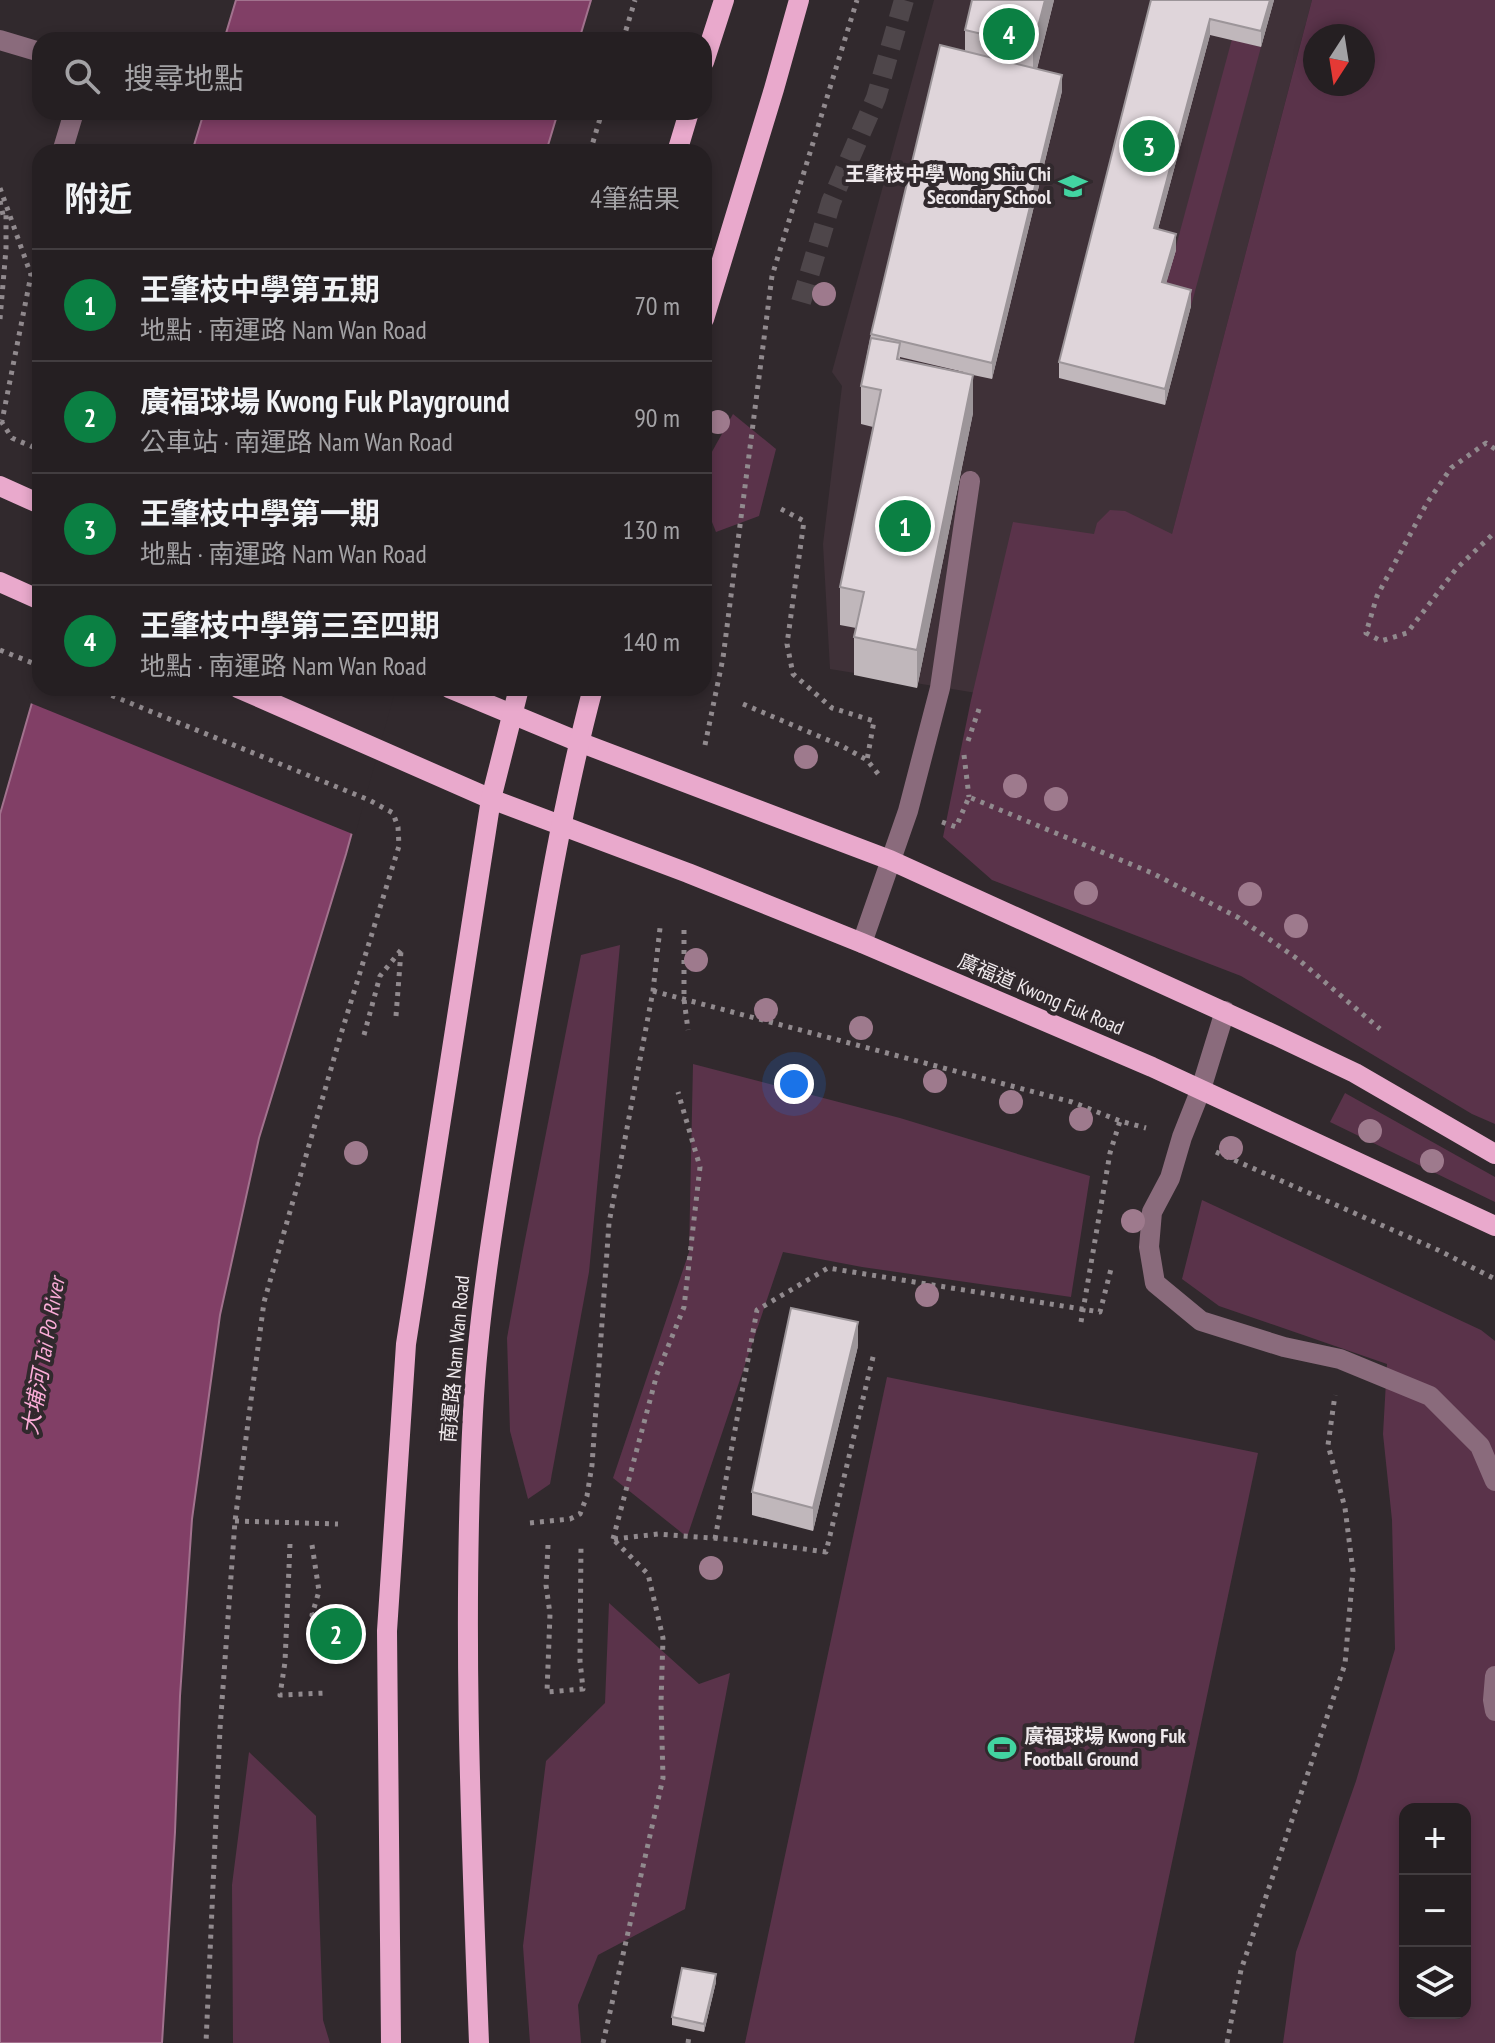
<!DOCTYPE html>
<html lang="zh-TW">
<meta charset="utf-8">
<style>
:root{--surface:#251f22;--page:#312c2f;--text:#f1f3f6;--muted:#a3a2a5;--line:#423d40;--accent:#0b8043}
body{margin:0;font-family:"PT Sans Narrow","Noto Sans TC",sans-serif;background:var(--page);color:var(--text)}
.controls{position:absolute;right:24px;bottom:24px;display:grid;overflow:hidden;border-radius:16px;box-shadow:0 4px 12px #0003}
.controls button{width:72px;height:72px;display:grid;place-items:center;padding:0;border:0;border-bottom:2px solid var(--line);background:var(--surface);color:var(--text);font:40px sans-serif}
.compass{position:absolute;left:1303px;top:24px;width:72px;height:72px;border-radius:50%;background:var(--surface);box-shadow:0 4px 12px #0003;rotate:192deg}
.you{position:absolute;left:794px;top:1084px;width:28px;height:28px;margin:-20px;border:6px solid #fff;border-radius:50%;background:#1a73e8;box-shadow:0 0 0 12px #1a73e833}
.badge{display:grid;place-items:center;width:52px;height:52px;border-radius:50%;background:var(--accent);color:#fff;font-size:26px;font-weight:700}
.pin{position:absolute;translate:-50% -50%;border:4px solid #fff;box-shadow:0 2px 8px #0006}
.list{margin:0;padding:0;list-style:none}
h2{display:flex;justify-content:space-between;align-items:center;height:104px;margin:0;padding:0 32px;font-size:34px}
h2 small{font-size:26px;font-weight:400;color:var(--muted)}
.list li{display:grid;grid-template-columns:52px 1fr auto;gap:24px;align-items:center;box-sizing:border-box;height:112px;padding:0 32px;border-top:2px solid var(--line)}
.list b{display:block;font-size:30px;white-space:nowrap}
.list p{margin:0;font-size:26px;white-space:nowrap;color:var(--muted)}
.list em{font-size:26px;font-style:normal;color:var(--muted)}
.icon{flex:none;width:44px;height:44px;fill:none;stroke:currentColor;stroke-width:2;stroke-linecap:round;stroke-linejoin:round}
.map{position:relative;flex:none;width:1495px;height:2043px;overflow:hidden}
.search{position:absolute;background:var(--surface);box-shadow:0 4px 12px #0003;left:32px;top:32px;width:680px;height:88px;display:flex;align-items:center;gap:20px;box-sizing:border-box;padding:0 28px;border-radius:24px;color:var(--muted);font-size:30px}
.panel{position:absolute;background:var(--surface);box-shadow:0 4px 12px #0003;left:32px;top:144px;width:680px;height:552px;border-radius:24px}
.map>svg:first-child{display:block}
.built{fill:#3f3138}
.green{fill:#5a334a;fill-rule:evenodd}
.water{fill:#813f66;stroke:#a2728e;stroke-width:2}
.pier{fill:#31292d}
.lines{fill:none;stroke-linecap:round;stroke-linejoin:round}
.minor-tunnel{stroke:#4e464a;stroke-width:20;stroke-dasharray:20 10;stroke-linecap:butt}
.path{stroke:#918a8e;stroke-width:5;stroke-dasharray:4 6;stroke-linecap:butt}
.minor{stroke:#8a6b7c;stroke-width:20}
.major{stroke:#e9a9cc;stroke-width:20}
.tree{fill:#9e7a8d}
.wall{fill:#c0b7bb;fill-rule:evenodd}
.shaded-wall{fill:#9c9599}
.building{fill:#dfd5da;stroke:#9c9599;stroke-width:2}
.labels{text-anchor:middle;stroke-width:8;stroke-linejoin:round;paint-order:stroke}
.poi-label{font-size:20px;font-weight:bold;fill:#efe9ec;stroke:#31292d;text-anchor:end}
.street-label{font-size:20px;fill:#efe9ec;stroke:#31292d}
.water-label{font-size:22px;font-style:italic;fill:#faacd7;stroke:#31292d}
</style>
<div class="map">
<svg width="1495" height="2043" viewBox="0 0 1495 2043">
<rect width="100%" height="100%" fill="#31292d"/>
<polygon class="built" points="934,0 1312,0 1169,546 1007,698 830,669 823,544 842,386 832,372"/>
<g class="green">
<path d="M1312 0H1495V1124L1472 1114 1241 976 992 880 943 837 971 700 1013 522 1094 534 1097 523 1110 510 1125 511 1172 534ZM1315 36H1363V84H1315Z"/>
<polygon points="1232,39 1261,47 1191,306 1162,298"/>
<polygon points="733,414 776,449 759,516 716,532 704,502 704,466"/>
<polygon points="620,945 589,1272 550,1484 528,1499 510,1431 507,1338 523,1250 581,955"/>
<polygon points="693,1064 900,1118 1090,1176 1071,1297 862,1267 783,1252 687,1537 613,1478 689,1252"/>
<polygon points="1345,1093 1495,1177 1495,1202 1330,1122"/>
<path d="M1202 1200 1481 1330 1495 1341V2043H1283L1296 1952 1356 1781 1395 1649 1392 1520 1383 1434 1387 1364 1219 1306 1182 1279ZM1405 1809H1465V2013H1405Z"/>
<polygon points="887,1377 1258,1453 1134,2043 745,2043"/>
<polygon points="609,1603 699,1684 730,1673 685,1909 598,1955 578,2005 581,2043 530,2043 523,1946 546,1761 605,1703"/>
<polygon points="249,1752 316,1816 323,2020 330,2043 233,2043 232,1885"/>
</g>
<g class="water">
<polygon points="236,0 591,0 579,40 224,40"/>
<polygon points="204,112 558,112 546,152 192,152"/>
<polygon points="40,675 40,688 392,688 346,854 259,1138 220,1315 192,1519 180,1696 175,1832 162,2043 0,2043 0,814"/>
</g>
<polygon class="pier" points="40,671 40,688 396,688 355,835 28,702 36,673"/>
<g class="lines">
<polyline class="minor-tunnel" points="801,302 831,202 876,98 904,0"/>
<g class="path">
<polyline points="623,40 635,0"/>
<polyline points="590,152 602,112"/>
<polyline points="0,188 31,275 2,421"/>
<polyline points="0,201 3,215"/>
<polyline points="0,319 6,249 6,213"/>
<polyline points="1,421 12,438 40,450"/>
<polyline points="1495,449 1486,443 1451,468 1427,503 1377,596 1366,633 1381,641 1407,633 1456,569 1495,532"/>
<polyline points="781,509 804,521 787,644 793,674 832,708 874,721 867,760"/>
<polyline points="0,650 40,666"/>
<polyline points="93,688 369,800 393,813 398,827 399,846 341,1034 264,1302 235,1521 220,1729 206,2043"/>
<polyline points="743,704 842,746 867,760 879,775"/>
<polyline points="968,741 979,709"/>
<polyline points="705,745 723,658 772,276 857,0"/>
<polyline points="964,755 969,797"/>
<polyline points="942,822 956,827 969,797 1152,873 1239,918 1299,960 1380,1029"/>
<polyline points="684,930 684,999 688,1030"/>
<polyline points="653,991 1072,1102 1120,1121 1146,1128"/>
<polyline points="396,1016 401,951"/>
<polyline points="364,1035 380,976 401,950"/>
<polyline points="1216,1152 1438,1250 1495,1279"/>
<polyline points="1081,1322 1110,1153 1120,1121"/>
<polyline points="235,1521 338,1524"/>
<polyline points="530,1523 570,1519 580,1514 587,1496 592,1465 609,1223 653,991 660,928"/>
<polyline points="613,1539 657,1374 684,1307 700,1167 678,1092"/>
<polyline points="614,1539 658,1534 739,1540 826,1552 874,1353"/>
<polyline points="715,1539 757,1310 828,1268 1100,1312 1112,1265"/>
<polyline points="290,1544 285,1662 280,1695 326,1693"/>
<polyline points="312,1545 319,1591 312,1615 327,1612"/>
<polyline points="548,1545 546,1585 550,1614 547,1692 583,1689 580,1661 581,1543"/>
<polyline points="603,2043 663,1778 661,1703 663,1638 648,1574 613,1539"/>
<polyline points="688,2043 689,2036"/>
<polyline points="1227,2043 1241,1970 1345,1664 1353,1571 1345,1508 1328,1445 1335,1395"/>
</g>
<g class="minor">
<polyline points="0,40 40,52"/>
<polyline points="62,152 74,112"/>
<polyline points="862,943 908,811 940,688 970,481"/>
<polyline points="1225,1011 1201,1089 1182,1137 1170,1178 1152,1212 1149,1247 1155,1283 1201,1321 1284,1347 1340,1359 1430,1396 1480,1446 1495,1481"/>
<polyline points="1495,1676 1493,1700 1495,1711"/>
</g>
<g class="major">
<polyline points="704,62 724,0"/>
<polyline points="677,152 689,112"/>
<polyline points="704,319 774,89 799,0"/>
<polyline points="0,486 40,504"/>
<polyline points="0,582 40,600"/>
<polyline points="238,688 491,799 688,873 862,943 1152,1067 1495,1226"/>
<polyline points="449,688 579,742 890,860 1277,1036 1355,1073 1495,1154"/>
<polyline points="391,2043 387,1631 406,1344 491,799 519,688"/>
<path d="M479 2043C471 1833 462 1622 473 1412 479 1300 499 1189 517 1079 539 947 559 816 593 688"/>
</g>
</g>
<g class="tree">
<circle cx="824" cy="294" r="12"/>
<circle cx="718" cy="422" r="12"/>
<circle cx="806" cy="757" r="12"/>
<circle cx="1015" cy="786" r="12"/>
<circle cx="1056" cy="799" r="12"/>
<circle cx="1086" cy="893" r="12"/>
<circle cx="1250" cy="894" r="12"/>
<circle cx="1296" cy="926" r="12"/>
<circle cx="696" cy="960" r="12"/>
<circle cx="766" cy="1010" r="12"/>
<circle cx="861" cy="1028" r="12"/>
<circle cx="935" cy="1081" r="12"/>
<circle cx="1011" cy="1102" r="12"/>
<circle cx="1081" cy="1119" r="12"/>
<circle cx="1370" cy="1131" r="12"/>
<circle cx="1231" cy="1148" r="12"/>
<circle cx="356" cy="1153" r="12"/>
<circle cx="1432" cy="1161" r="12"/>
<circle cx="1133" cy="1221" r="12"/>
<circle cx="927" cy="1295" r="12"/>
<circle cx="711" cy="1568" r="12"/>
</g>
<g class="wall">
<path d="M1054 0 1037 69 1062 91 992 379 973 375V413L917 688 854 675V637L856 628 840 625V587L873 427 861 424V386L871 334 965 52V30ZM900 357 968 373 900 360Z"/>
<polygon points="1151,0 1274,0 1261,47 1210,35 1158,229 1176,250 1166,283 1191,306 1165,405 1059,378 1059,362"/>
<polygon points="858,1346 813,1531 752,1515 752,1492"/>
<polygon points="716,1982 704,2032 672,2025 672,2017"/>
</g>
<g class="shaded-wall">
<polygon points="1045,0 1054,0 1033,84 1033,46"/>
<polygon points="1270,0 1274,0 1261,47 1261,31"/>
<polygon points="1210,19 1210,35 1154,244 1154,228"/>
<polygon points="1062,75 1062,91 992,379 992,363"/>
<polygon points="1176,234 1176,250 1162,298 1162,282"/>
<polygon points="1191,290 1191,306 1165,405 1165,389"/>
<polygon points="973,375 973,413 917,688 917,650"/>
<polygon points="858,1322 858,1346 813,1531 813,1508"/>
<polygon points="716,1974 716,1982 704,2032 704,2024"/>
</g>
<g class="building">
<polygon points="972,0 1045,0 1033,46 965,30"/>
<polygon points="1151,0 1270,0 1261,31 1210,19 1154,228 1176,234 1162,282 1191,290 1165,389 1059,362"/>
<polygon points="940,45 1062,75 992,363 871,334"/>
<polygon points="871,338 900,343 897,359 973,375 917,650 854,637 864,592 840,587 881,390 861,386"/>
<polygon points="791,1308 858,1322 813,1508 752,1492"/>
<polygon points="682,1968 716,1974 704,2024 672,2017"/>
</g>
<defs>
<symbol id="school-bare" viewBox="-9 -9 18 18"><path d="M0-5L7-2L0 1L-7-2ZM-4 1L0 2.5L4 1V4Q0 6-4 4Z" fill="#42d4a1" stroke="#31292d" stroke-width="2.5" paint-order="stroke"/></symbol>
<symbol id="stadium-bare" viewBox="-9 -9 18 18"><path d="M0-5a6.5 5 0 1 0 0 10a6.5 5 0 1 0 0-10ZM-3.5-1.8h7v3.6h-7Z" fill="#42d4a1" stroke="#31292d" stroke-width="2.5" paint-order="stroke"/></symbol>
</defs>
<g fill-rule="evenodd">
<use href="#school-bare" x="1053" y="166" width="40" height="40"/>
<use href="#stadium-bare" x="982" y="1728" width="40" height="40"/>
</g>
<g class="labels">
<g class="poi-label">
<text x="1051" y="181">王肇枝中學 Wong Shiu Chi<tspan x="1051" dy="23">Secondary School</tspan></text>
<text x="1024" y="1743" text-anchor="start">廣福球場 Kwong Fuk<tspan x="1024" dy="23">Football Ground</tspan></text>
</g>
<g class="street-label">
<text transform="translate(1041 994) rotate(23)" y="7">廣福道 Kwong Fuk Road</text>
<text transform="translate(455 1359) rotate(-85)" y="7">南運路 Nam Wan Road</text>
</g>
<g class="water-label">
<text transform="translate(43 1356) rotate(-80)" y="8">大埔河 Tai Po River</text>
</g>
</g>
</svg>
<div class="controls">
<button>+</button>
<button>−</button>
<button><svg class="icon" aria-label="layers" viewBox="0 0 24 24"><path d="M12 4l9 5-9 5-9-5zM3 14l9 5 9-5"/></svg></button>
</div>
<svg class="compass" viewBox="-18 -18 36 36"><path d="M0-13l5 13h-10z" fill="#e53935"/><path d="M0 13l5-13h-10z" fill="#a3a2a5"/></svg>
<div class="you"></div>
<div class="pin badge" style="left:905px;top:526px">1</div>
<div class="pin badge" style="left:336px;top:1634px">2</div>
<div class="pin badge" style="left:1149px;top:146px">3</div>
<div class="pin badge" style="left:1009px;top:34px">4</div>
<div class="search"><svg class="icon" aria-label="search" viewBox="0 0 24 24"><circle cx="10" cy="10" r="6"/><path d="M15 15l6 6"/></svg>搜尋地點</div>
<section class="panel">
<h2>附近<small>4筆結果</small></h2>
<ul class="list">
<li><span class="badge">1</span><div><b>王肇枝中學第五期</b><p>地點 · 南運路 Nam Wan Road</p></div><em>70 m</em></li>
<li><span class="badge">2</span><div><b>廣福球場 Kwong Fuk Playground</b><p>公車站 · 南運路 Nam Wan Road</p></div><em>90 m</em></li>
<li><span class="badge">3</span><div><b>王肇枝中學第一期</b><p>地點 · 南運路 Nam Wan Road</p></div><em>130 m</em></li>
<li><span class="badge">4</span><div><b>王肇枝中學第三至四期</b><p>地點 · 南運路 Nam Wan Road</p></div><em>140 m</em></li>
</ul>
</section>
</div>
